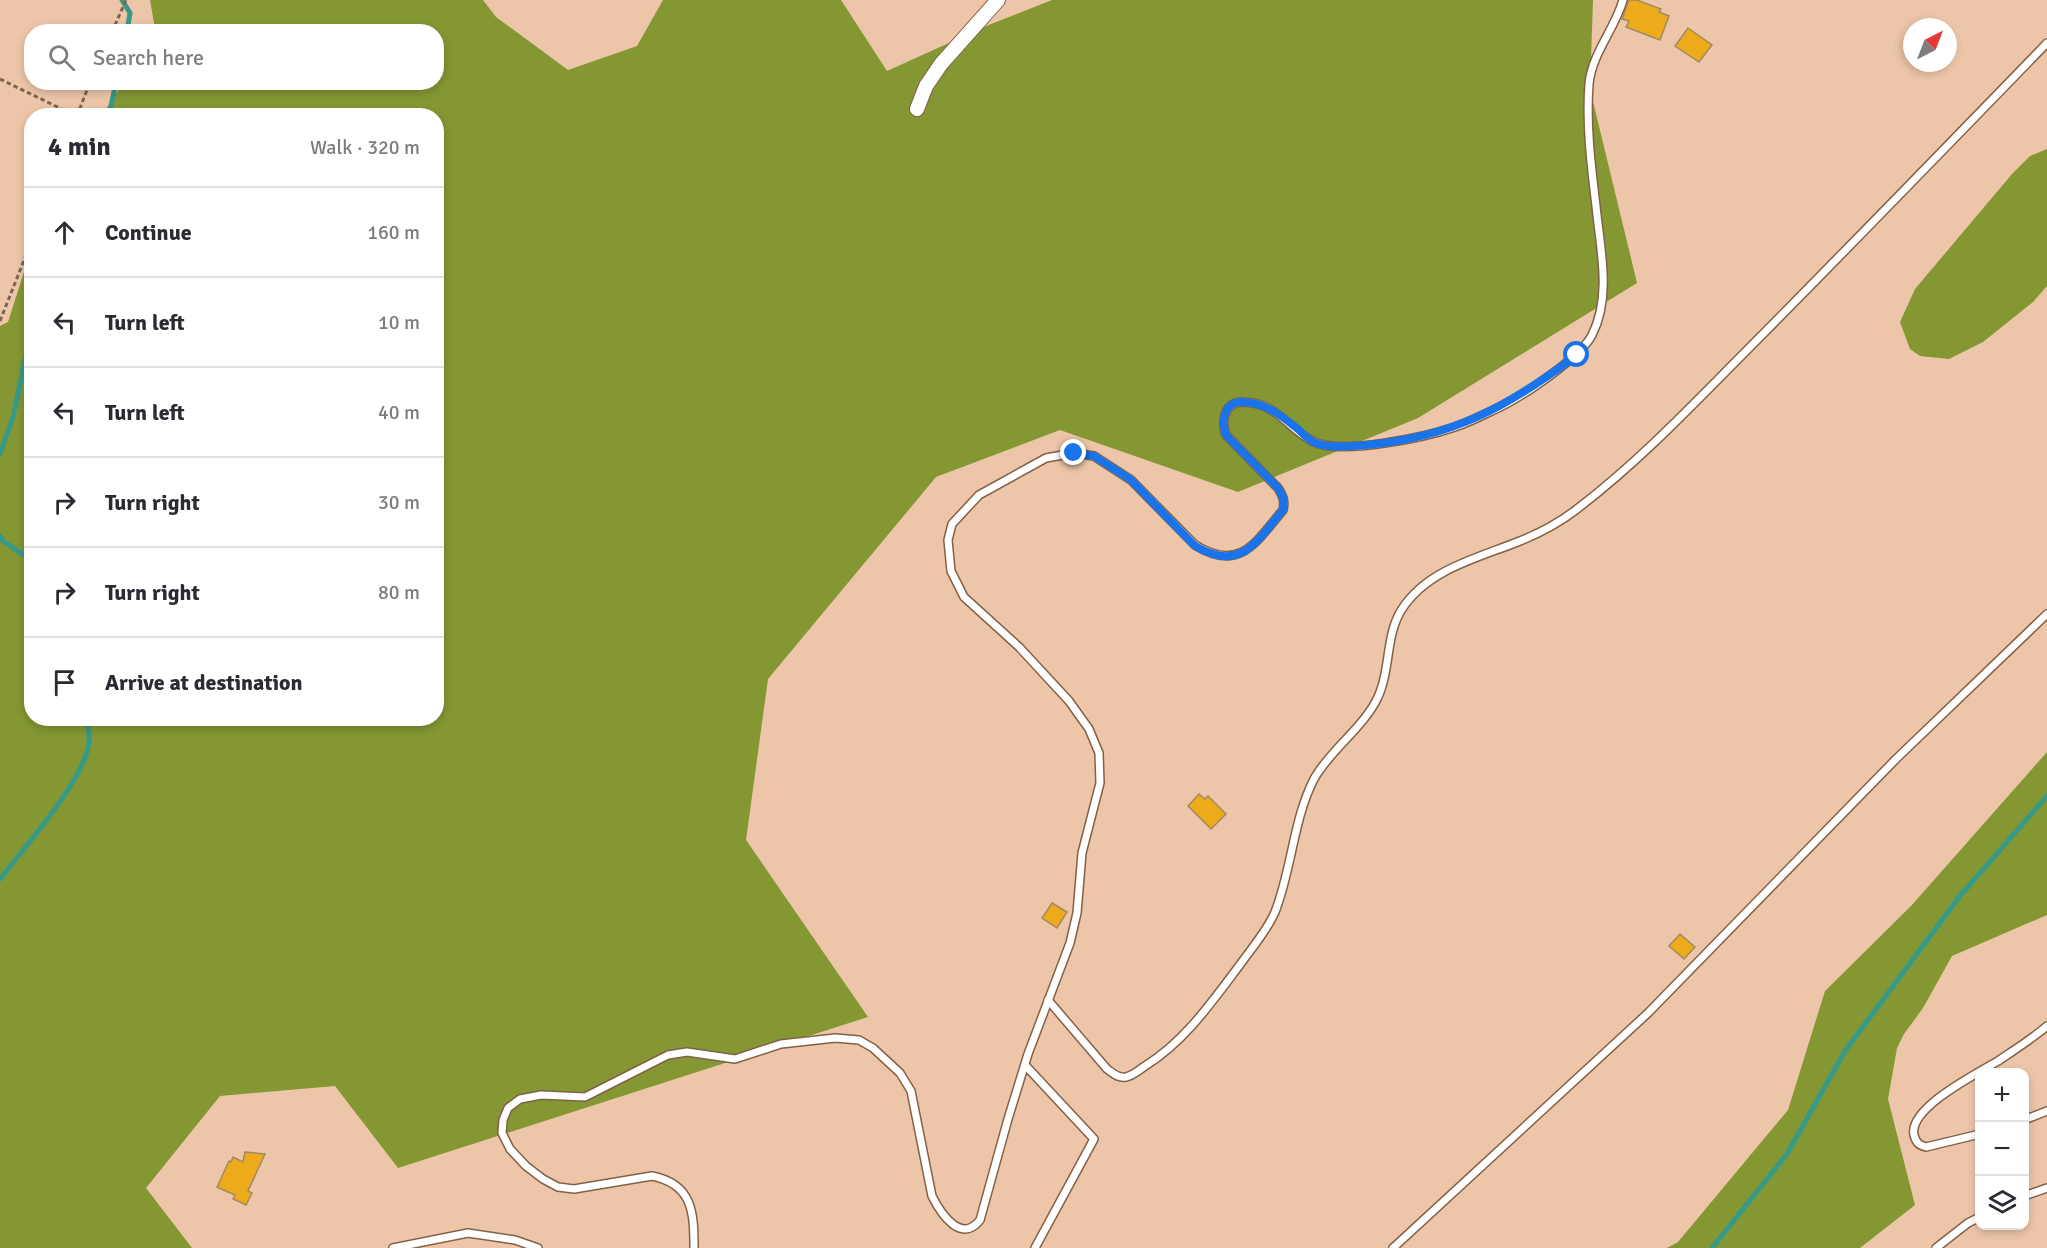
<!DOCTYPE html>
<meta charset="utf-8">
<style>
:root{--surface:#fff;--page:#f7f7f7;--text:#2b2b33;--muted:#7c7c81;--line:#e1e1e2}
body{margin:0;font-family:Signika,sans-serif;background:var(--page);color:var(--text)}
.controls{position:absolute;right:18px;bottom:18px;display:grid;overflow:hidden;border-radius:12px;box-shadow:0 3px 9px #0003}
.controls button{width:54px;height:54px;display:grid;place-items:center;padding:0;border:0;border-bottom:2px solid var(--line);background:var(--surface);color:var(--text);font:30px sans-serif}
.compass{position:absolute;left:1903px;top:18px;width:54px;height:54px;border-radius:50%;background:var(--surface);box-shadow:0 3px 9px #0003;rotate:42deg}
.stop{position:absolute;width:18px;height:18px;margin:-14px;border:4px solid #1a73e8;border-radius:50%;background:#fff}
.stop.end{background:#1a73e8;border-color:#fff;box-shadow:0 2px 6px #0008}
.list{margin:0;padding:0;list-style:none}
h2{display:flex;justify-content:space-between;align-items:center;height:78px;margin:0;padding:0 24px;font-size:26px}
h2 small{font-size:20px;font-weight:400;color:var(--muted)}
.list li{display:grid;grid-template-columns:39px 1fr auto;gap:18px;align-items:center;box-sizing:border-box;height:90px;padding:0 24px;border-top:2px solid var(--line)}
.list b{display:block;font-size:22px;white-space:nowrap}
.list em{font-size:20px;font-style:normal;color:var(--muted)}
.icon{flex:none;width:33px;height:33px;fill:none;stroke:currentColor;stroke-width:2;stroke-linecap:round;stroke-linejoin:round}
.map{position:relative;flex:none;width:2047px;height:1248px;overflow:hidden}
.search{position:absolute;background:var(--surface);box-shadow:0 3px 9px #0003;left:24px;top:24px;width:420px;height:66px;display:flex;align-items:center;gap:15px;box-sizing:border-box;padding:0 21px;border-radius:24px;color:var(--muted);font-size:22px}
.panel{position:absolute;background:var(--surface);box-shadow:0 3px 9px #0003;left:24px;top:108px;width:420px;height:618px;border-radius:24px}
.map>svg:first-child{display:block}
.forest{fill:#849733}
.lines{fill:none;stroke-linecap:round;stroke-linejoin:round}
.stream{stroke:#379988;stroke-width:5}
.building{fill:#edab1b;stroke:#a18a64;stroke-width:1.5}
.service-casing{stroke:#836146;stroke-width:10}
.minor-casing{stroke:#836146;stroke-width:16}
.path{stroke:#7e6553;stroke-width:3;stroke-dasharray:4.5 3;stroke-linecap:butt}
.service{stroke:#fff;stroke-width:7}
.minor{stroke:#fff;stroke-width:14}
.route{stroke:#1a73e8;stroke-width:8}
</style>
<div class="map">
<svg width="2047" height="1248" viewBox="0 0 2047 1248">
<rect width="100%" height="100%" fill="#edc6a9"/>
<g class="forest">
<polygon points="150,0 483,0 496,17 568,70 637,46 663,0 841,0 887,71 991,24 1052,0 1593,0 1590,89 1637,283 1418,418 1238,492 1060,430 936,477 768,679 746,840 868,1017 398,1168 335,1086 220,1096 146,1188 192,1248 0,1248 0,326 8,322 31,250 32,718 436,718 436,116 102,115 123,83 436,82 436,32 153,31 155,29"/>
<polygon points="2047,149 2047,286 2033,302 1983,342 1949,359 1920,356 1910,349 1900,322 1915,289 2012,174 2030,156"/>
<polygon points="2047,752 2047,915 1952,956 1923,1008 1904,1034 1897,1048 1888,1099 1915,1205 1860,1248 1667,1248 1678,1242 1788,1110 1825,991 1911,906"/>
</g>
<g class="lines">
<g class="stream">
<polyline points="122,0 130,13 127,32"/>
<polyline points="109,116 116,82"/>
<polyline points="0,454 13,417 32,326"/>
<polyline points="0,536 3,541 32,561"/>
<path d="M0 879C24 848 86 778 89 742 90 735 87 726 87 718"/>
<polyline points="1712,1248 1787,1154 1845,1051 1959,897 2047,796"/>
</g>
</g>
<g class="building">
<polygon points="1629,0 1637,0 1661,9 1659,12 1669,16 1660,40 1626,27 1629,21 1622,19"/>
<polygon points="1688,28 1712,45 1699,62 1675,46"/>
<polygon points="1199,794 1205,799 1208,796 1226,814 1211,829 1188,806"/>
<polygon points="1052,903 1067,912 1057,928 1042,918"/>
<polygon points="1680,934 1695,947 1684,959 1669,946"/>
<polygon points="245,1152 265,1154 248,1191 252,1193 246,1205 233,1199 235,1195 217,1187 229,1161 231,1162 233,1157 243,1162"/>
</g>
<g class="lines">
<defs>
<g id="service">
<path d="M1048 1000 1107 1069C1114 1074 1118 1078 1126 1077 1134 1075 1139 1070 1145 1066 1185 1041 1211 1003 1239 966 1251 949 1267 931 1275 912 1292 869 1293 820 1314 779 1330 750 1362 729 1377 699 1391 671 1385 635 1402 609 1428 569 1478 558 1520 541 1540 533 1559 523 1577 509 1644 458 1702 395 1762 335 1858 238 1952 141 2047 43"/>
<polyline points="1025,1065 1094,1139 1035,1248"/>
<polyline points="2024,1120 2047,1111"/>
<path d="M1980 1134 1926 1147C1919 1145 1916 1143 1914 1135 1908 1108 1978 1073 1998 1061 2014 1050 2032 1039 2047 1026"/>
<polyline points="2024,1196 2047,1188"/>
<polyline points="393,1248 468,1233 515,1240 538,1248"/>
<path d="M694 1248C694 1213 693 1184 652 1176L574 1189 558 1187 543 1179 526 1166 510 1149 502 1133 503 1120 508 1108 520 1099 541 1095 585 1097 668 1055 687 1052 735 1059 781 1044 835 1038 859 1040 873 1048 900 1073 911 1091 932 1196C941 1214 961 1244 980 1220L1008 1119 1028 1054 1070 943 1077 913 1082 853 1100 783 1099 753 1089 729 1069 701 1019 647 964 597 951 571 948 540 952 524 979 495 1046 458 1074 453 1094 456 1131 480 1195 545C1240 573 1256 542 1283 510 1285 501 1283 496 1278 488L1226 435C1221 421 1224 402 1243 402 1278 403 1286 427 1312 441 1339 456 1426 437 1455 427 1470 422 1485 414 1500 407 1523 396 1581 357 1592 335 1612 296 1600 248 1596 206 1591 165 1586 124 1589 84 1592 53 1615 29 1623 0"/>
<polyline points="1393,1248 1648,1013 1896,759 2047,614"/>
<polyline points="1936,1248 1968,1223 1980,1217"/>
</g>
<polyline id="minor" points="917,109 926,86 941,64 998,0"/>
</defs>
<use href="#service" class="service-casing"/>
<use href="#minor" class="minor-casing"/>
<g class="path">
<polyline points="112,32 126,0"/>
<polyline points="0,79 76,116"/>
<polyline points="77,116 90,82"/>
<polyline points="0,321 32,240"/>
</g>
<use href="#service" class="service"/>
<use href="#minor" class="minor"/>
</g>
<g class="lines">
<path class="route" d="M1074 453 1094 456 1131 480 1195 546C1241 573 1256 542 1283 510 1285 501 1283 496 1278 488L1226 435C1221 421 1224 401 1243 402 1266 403 1282 416 1299 430 1303 434 1308 439 1313 442 1327 449 1351 446 1367 445 1453 437 1509 406 1577 355"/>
</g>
</svg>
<div class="controls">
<button>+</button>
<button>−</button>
<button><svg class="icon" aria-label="layers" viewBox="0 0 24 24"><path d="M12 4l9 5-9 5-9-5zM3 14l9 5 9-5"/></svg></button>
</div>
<svg class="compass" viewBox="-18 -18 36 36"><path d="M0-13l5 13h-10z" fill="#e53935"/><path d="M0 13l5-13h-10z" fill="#7c7c81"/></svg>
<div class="stop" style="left:1577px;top:355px"></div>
<div class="stop end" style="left:1074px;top:453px"></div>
<div class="search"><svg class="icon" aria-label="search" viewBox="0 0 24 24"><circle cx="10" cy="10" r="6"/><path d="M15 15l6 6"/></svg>Search here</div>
<section class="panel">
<h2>4 min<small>Walk · 320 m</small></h2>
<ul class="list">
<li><svg class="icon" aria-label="ahead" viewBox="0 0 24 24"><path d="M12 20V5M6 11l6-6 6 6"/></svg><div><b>Continue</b></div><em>160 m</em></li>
<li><svg class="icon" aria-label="left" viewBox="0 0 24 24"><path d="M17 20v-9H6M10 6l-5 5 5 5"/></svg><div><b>Turn left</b></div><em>10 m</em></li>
<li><svg class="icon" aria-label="left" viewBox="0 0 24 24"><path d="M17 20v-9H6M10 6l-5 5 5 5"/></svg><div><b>Turn left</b></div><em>40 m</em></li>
<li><svg class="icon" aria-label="right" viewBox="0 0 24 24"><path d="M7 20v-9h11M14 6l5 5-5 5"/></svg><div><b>Turn right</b></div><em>30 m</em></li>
<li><svg class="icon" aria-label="right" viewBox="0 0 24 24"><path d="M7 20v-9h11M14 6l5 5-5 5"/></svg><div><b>Turn right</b></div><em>80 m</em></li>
<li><svg class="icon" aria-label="arrive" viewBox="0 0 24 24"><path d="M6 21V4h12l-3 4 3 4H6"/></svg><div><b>Arrive at destination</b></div></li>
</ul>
</section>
</div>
